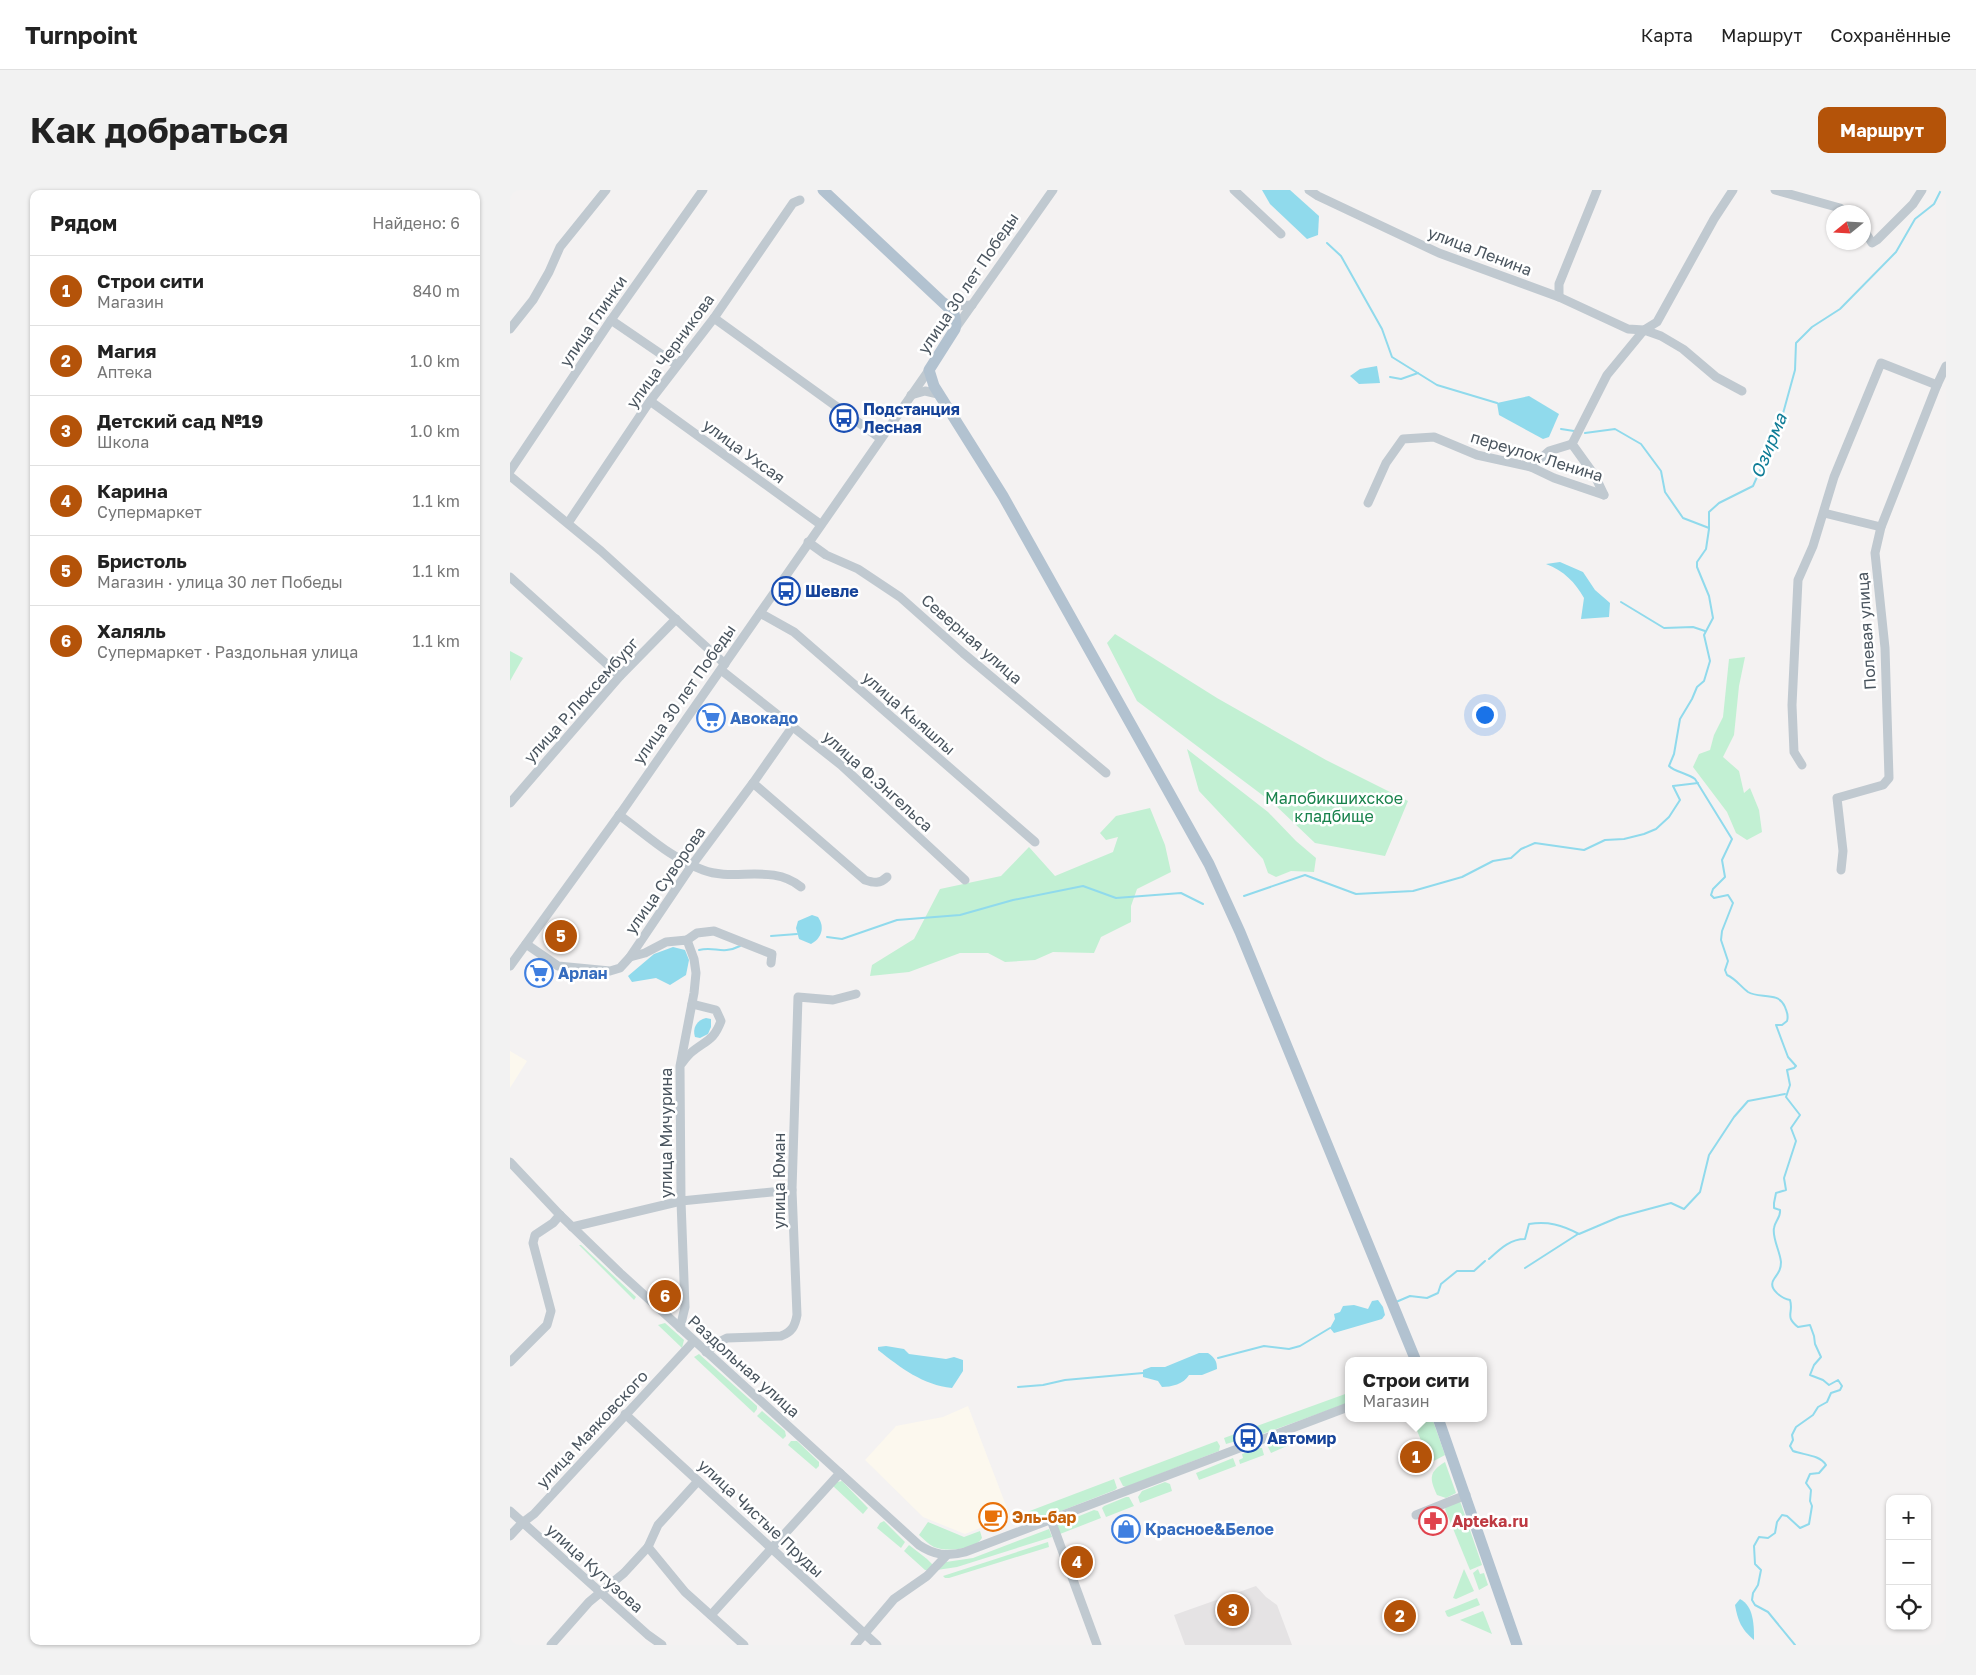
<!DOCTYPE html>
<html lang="ru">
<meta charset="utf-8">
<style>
:root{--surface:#fff;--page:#f2f2f2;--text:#222;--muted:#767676;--line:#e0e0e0;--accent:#b45309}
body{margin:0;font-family:"Golos Text",sans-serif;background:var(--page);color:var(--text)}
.controls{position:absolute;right:15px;bottom:15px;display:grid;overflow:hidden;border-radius:10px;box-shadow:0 1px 4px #0004}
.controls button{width:45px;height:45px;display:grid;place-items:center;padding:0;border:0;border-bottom:1px solid var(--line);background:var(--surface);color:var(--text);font:25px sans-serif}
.compass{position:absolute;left:1316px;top:15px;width:45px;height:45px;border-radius:50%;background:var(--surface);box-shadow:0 1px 4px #0004;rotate:252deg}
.you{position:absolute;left:974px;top:524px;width:18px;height:18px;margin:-12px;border:4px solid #fff;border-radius:50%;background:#1a73e8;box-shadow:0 0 0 8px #1a73e833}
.badge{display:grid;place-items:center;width:32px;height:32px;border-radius:50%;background:var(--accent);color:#fff;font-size:16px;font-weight:700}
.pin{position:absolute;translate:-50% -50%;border:2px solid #fff;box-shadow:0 1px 5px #0006}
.popup{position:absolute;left:835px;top:1167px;width:142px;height:65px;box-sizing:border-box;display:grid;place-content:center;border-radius:10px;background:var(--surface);filter:drop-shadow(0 1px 4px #0005);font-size:16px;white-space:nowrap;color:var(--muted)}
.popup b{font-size:19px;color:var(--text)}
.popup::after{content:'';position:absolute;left:50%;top:100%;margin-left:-10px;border:10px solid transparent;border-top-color:var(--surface)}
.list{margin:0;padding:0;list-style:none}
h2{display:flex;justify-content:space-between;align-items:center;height:65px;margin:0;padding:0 20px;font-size:21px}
h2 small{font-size:16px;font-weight:400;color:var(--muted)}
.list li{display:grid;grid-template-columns:32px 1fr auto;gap:15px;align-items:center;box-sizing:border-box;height:70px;padding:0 20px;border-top:1px solid var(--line)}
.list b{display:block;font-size:19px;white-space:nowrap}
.list p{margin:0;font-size:16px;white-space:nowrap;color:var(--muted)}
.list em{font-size:16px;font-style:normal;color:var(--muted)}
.icon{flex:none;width:28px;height:28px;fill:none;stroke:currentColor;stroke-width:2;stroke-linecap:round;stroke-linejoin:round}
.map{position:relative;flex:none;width:1436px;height:1455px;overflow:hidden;border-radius:10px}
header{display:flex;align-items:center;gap:30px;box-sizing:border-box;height:70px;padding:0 25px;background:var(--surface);border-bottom:1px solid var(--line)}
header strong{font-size:24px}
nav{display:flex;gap:28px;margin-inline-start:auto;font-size:18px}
.intro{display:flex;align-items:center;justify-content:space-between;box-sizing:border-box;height:120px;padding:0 30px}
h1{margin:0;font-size:35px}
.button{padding:12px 22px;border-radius:10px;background:var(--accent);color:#fff;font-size:18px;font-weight:700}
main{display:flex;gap:30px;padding:0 30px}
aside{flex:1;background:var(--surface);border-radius:10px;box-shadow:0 1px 4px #0004}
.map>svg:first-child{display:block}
.commercial{fill:#fcf8ee}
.education{fill:#e5e3e4}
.green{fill:#c2f0d3}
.water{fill:#90daec}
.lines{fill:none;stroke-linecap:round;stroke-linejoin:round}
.stream{stroke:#90daec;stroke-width:2}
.minor{stroke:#c0c9d0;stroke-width:9}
.major{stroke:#b2c2d0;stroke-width:11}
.labels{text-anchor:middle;stroke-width:5;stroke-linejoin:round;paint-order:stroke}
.street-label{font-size:16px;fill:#4a555f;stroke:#fff}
.transit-label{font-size:16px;font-weight:bold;fill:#164399;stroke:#fff;text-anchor:start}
.shop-label{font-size:16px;font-weight:bold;fill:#366cbe;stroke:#fff;text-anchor:start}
.park-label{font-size:16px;fill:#19824c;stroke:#fff}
.food-label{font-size:16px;font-weight:bold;fill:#c56008;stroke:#fff;text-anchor:start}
.health-label{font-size:16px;font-weight:bold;fill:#be3a42;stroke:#fff;text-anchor:start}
.water-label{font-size:18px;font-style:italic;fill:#0e7c96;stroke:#fff}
</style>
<header>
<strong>Turnpoint</strong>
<nav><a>Карта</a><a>Маршрут</a><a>Сохранённые</a></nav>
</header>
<div class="intro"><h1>Как добраться</h1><a class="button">Маршрут</a></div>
<main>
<aside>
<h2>Рядом<small>Найдено: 6</small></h2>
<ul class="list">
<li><span class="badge">1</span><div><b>Строи сити</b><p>Магазин</p></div><em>840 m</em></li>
<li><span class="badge">2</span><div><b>Магия</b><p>Аптека</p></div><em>1.0 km</em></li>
<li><span class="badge">3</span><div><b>Детский сад №19</b><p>Школа</p></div><em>1.0 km</em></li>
<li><span class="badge">4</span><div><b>Карина</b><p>Супермаркет</p></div><em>1.1 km</em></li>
<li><span class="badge">5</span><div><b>Бристоль</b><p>Магазин · улица 30 лет Победы</p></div><em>1.1 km</em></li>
<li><span class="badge">6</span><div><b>Халяль</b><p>Супермаркет · Раздольная улица</p></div><em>1.1 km</em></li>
</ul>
</aside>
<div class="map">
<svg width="1436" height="1455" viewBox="0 0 1436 1455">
<rect width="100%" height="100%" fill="#f4f2f2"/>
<g class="commercial">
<polygon points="0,861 17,871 0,898"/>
<polygon points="458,1216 500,1326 455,1344 413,1327 355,1270 386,1236 433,1227"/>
</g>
<polygon class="education" points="746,1396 756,1407 767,1415 782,1455 675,1455 664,1425"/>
<g class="green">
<polygon points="605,444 707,508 816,570 898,611 875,666 805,653 763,613 627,511 597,453"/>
<polygon points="0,461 13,468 0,491"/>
<polygon points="1235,467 1229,496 1224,545 1213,567 1229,581 1234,603 1240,598 1249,620 1252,642 1237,650 1226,643 1217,622 1183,577 1189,564 1200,560 1204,545 1213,527 1219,469"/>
<polygon points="677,559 758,622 786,651 806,668 804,682 781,681 766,687 758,683 753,669 689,601"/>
<polygon points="640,618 655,655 661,682 627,699 621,716 621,732 591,747 584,763 543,762 525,770 495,772 478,763 450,763 399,782 360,786 362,775 404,749 430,699 491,686 519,657 545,686 603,662 608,647 596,650 590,643 606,626"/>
<polygon points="69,1055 71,1055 126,1107 124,1110"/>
<polygon points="155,1133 174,1150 172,1158 148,1135"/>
<polygon points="189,1164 247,1216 247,1219 244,1223 184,1167"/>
<polygon points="838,1203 838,1213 744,1247 737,1245 733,1249 716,1254 714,1248"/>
<polygon points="252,1221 275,1241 276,1246 273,1249 247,1226"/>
<polygon points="902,1228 922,1228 935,1265 920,1273"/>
<polygon points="782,1243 786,1245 788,1251 761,1263 757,1255 759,1251"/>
<polygon points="281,1251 287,1251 309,1272 309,1276 306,1279 278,1255"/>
<polygon points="707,1251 710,1256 709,1261 616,1297 613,1296 609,1288"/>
<polygon points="750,1258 752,1258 754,1265 730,1274 729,1270 733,1268 732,1264"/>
<polygon points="723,1268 726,1276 689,1290 686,1283"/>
<path d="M935 1272 946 1303 936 1308 927 1305C919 1288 919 1282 935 1272Z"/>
<polygon points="604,1289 607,1298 605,1300 525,1331 521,1330 517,1322"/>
<polygon points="332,1291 358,1318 353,1324 323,1296 327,1292"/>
<polygon points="655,1292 660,1294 662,1301 630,1313 628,1307 632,1301"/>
<polygon points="616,1307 619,1307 624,1316 596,1327 592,1318 594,1316"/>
<polygon points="950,1311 972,1375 960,1380 935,1319 937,1315"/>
<polygon points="584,1320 588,1321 591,1328 550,1344 547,1335"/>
<polygon points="374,1331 395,1352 391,1358 367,1338 370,1333"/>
<path d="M418 1332 454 1347 470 1341 472 1348C465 1360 436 1362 424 1357 418 1354 414 1349 409 1345Z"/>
<polygon points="539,1339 542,1347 447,1377 427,1380 436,1372 463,1368"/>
<polygon points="538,1352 539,1357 439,1388 435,1388 433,1386"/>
<polygon points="399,1355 417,1369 423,1375 418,1380 415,1380 394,1361"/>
<polygon points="954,1379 964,1401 946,1409 943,1408"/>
<polygon points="968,1379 970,1384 974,1383 978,1395 969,1400 963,1383"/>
<polygon points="967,1408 970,1415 939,1427 937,1426 935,1421"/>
<polygon points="973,1421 982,1444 950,1430"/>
</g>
<g class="water">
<polygon points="752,0 780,0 809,26 808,45 797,49 760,14"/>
<polygon points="867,176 870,193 849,194 840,186 850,179"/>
<polygon points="1019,206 1049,224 1039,247 1033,249 989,225 987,213"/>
<path d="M1050 372 1073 382 1085 400 1100 413 1099 427 1071 429 1074 408C1065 392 1054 381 1036 374Z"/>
<path d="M302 725 308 727C315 737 312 748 301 754L289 749 286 738 288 731Z"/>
<polygon points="163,757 175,760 179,770 176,785 160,795 146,788 122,792 118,786 144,764"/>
<path d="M196 828 201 829V837L198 844 190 848 185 847C182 838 187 830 196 828Z"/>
<polygon points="868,1110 873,1117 875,1125 872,1129 824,1143 820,1138 825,1129 824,1124 830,1122 833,1116 844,1115 858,1119 862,1111"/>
<path d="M376 1156 394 1159 399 1164 436 1169 444 1167 453 1170V1181L442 1198C413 1195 391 1178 368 1160V1157Z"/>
<path d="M689 1163H698C705 1168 707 1171 707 1179L692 1185H679C674 1194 661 1197 652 1197L648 1191 633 1187V1180L641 1177H655Z"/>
<path d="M1230 1409C1244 1416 1244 1436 1244 1450 1231 1439 1228 1431 1225 1415Z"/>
</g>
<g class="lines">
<g class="stream">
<polyline points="817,53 831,66 872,139 882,167 927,195 987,213"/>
<polyline points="880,187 891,189 908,183"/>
<polyline points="1051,239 1064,241"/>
<polyline points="1075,243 1105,239 1131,254 1151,281 1155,302 1173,328 1199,338"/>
<polyline points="1111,412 1154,438 1183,437 1195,441"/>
<polyline points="734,706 795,685 846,704 903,701 952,687 983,671 1001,668 1011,659 1025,653 1074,660 1095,650 1114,649 1134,644 1146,639 1159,627 1170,610 1163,596 1188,593"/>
<polyline points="261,746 287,744"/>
<polyline points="317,747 332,749 387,730 450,725 503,710 573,696 606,708 671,703 693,714"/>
<path d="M189 760C205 756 212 765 230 756"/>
<path d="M979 1069C990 1059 1000 1049 1015 1049L1019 1034C1038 1031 1052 1035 1069 1044L1109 1027 1161 1013 1174 1019 1190 1002 1199 965 1224 927 1238 911 1275 904"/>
<polyline points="1015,1078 1068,1044"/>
<polyline points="886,1112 900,1106 917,1108 928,1103 931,1094 947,1081 964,1081 975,1071"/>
<polyline points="708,1168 754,1156 779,1159 790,1156 820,1138"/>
<polyline points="508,1197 533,1195 555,1190 633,1183"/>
<path d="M1285 1455 1258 1422 1245 1415 1242 1410 1243 1403 1248 1395 1251 1380 1245 1374 1244 1356 1249 1347 1258 1348 1265 1343 1267 1332 1272 1325 1277 1326 1290 1338 1299 1334 1302 1316 1300 1311 1301 1300 1296 1293 1300 1284 1309 1283 1316 1275C1310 1265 1294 1265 1283 1261L1280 1256 1283 1250 1282 1245 1286 1237 1303 1225 1308 1217 1317 1212 1321 1203 1330 1200 1332 1196 1328 1190 1319 1195 1313 1190 1300 1185 1304 1175 1311 1167 1305 1154 1304 1146 1300 1135 1288 1137C1274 1126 1284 1123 1280 1110 1273 1109 1257 1099 1264 1089 1268 1083 1271 1080 1271 1072 1270 1061 1262 1048 1264 1038 1265 1031 1271 1027 1270 1020L1264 1018V1013L1266 1003 1276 1000 1274 988 1286 951 1281 938 1290 925 1276 907 1280 895 1277 880 1284 878 1286 876 1278 867 1266 835H1272L1277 831C1279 825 1277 823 1275 817 1269 801 1249 809 1238 802 1230 796 1226 789 1217 785L1215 780 1218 771 1211 750 1212 741 1223 713 1218 705 1204 708 1201 705 1203 699 1215 687 1212 670 1222 649 1185 589C1177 583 1165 582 1159 576L1164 564 1170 529 1182 509 1187 497 1194 491 1200 471 1194 445 1203 428 1199 406 1187 377V372L1196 359 1199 339V322L1209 313 1243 296 1269 238 1285 180 1286 153 1302 137 1330 119 1386 62 1405 29 1424 14 1431 0"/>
</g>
<g class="minor">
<polyline points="724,0 771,44"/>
<polyline points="799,0 808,6 929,63 1049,107 1118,139 1134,140 1147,132 1204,29 1223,0"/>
<polyline points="1265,0 1330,18 1335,22"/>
<polyline points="1354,40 1362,53 1367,50 1403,14 1412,0"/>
<polyline points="1049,107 1049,94 1087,0"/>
<polyline points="433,112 445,116 462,115"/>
<polyline points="204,128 370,248"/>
<polyline points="101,130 167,175"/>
<polyline points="0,139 23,110 39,82 50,57 96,0"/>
<polyline points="445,139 543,0"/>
<polyline points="401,205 415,201 428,204"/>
<polyline points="140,211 310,334"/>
<polyline points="1021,277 1039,261 1062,254"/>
<polyline points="0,281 101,130 193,0"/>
<polyline points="0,286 91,361 215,474"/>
<polyline points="1094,305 1085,286 1062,254 1097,185 1134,140 1151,146 1173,159 1206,187 1232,201"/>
<polyline points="858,313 876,273 893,249 924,247 967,265 1021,277 1044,288 1094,305"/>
<polyline points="1314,323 1371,337"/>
<polyline points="58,333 140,211 204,128 283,13 290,10"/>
<polyline points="298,352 316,365 348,379 390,407 453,463 596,583"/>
<polyline points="0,387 110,486"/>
<polyline points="250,423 284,442 525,652"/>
<polyline points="211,480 331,575 455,690"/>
<polyline points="1292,575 1284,562 1282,515 1288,390 1303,356 1324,287 1371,173 1427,195"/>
<path d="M243 593 355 690C364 693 370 694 377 687"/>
<polyline points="0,613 110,486 166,429"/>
<path d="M109 625C137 645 160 668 193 680 224 692 262 673 291 697"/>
<polyline points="1331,680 1333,661 1327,608 1373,595 1379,588 1375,458 1365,363 1371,337 1427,195 1436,176"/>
<polyline points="177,750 187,743 204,741 262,764 261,773"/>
<polyline points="16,754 48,776 100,781 110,778 120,767 182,675 243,593 283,536"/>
<polyline points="120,767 135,763 156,752 177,750 184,769 186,783 184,803 170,876 171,1011 175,1117 170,1138"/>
<polyline points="0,776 113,620 419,180"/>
<path d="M172 873C175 869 179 864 183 861 197 850 204 850 211 831L206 820 182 814"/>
<path d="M0 972 50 1025 110 1083 409 1355C424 1365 437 1367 455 1362L838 1217"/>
<polyline points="62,1037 171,1011 282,1000"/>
<path d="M196 1162 209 1152 217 1148 271 1146C282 1142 285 1136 287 1125L282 1000 288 807 323 810 346 804"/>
<polyline points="0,1172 37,1135 41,1121 23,1053 25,1045 43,1033 50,1025"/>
<polyline points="115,1224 367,1455"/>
<polyline points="0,1321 138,1445 152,1455"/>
<polyline points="906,1325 956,1305"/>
<polyline points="541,1330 587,1455"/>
<polyline points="0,1346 12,1333 24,1324 184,1151"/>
<polyline points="138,1357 175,1402 234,1455"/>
<polyline points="201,1425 330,1283"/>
<polyline points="41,1455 79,1412 114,1383 138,1357 148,1335 188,1291"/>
<polyline points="345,1455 384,1409 417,1386 436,1366"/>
</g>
<g class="major">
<polyline points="313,0 444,123 446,133 445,139 419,180 424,196 493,306 651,588 699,674 730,742 906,1171"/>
<polyline points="928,1228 1007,1455"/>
</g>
</g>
<defs>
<symbol id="bus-ring" viewBox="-11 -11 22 22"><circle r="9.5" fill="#fff" stroke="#1a4fb4" stroke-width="1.5"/><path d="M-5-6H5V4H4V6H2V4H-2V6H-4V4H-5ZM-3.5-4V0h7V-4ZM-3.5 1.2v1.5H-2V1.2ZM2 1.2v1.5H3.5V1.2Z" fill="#1a4fb4"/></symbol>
<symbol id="supermarket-ring" viewBox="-11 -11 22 22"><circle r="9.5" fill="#fff" stroke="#3f7fe0" stroke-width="1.5"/><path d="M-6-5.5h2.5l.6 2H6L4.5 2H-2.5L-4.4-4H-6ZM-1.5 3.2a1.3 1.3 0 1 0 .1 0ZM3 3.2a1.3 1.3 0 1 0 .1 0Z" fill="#3f7fe0"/></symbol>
<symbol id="cafe-ring" viewBox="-11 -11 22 22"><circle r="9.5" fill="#fff" stroke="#e8710a" stroke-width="1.5"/><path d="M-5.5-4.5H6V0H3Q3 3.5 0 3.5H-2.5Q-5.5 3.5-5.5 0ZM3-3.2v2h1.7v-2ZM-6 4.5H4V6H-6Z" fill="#e8710a"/></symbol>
<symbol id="pharmacy-ring" viewBox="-11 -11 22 22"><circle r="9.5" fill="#fff" stroke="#e0444e" stroke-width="1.5"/><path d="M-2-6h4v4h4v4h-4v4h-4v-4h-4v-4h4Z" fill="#e0444e"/></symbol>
<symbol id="shop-ring" viewBox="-11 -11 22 22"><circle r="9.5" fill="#fff" stroke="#3f7fe0" stroke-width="1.5"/><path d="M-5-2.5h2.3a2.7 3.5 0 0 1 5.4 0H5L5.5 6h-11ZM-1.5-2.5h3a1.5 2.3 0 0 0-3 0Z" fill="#3f7fe0"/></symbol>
</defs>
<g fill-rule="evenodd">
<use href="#bus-ring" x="318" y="212" width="32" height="32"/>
<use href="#bus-ring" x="260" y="385" width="32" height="32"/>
<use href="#supermarket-ring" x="185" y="512" width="32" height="32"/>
<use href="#supermarket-ring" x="13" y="767" width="32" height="32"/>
<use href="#bus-ring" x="722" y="1232" width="32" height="32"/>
<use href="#cafe-ring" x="467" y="1311" width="32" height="32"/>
<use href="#pharmacy-ring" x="907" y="1315" width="32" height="32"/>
<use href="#shop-ring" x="600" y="1323" width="32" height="32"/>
</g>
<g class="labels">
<g class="street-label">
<text transform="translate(970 61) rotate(21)" y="6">улица Ленина</text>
<text transform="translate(458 93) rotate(-56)" y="6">улица 30 лет Победы</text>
<text transform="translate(83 131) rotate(-56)" y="6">улица Глинки</text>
<text transform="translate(160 161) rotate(-54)" y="6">улица Черникова</text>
<text transform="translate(234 261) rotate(36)" y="6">улица Ухсая</text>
<text transform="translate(1027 266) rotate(17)" y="6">переулок Ленина</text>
<text transform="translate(1356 441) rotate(-94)" y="6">Полевая улица</text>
<text transform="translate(462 449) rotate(41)" y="6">Северная улица</text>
<text transform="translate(174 504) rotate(-55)" y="6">улица 30 лет Победы</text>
<text transform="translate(71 510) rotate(-48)" y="6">улица Р.Люксембург</text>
<text transform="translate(399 523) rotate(41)" y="6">улица Кыяшлы</text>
<text transform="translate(368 591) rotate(42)" y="6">улица Ф.Энгельса</text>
<text transform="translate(155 690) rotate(-55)" y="6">улица Суворова</text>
<text transform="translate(156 943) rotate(-90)" y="6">улица Мичурина</text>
<text transform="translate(269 991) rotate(-90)" y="6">улица Юман</text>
<text transform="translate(234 1176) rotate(42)" y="6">Раздольная улица</text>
<text transform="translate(82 1239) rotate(-47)" y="6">улица Маяковского</text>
<text transform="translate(251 1328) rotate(43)" y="6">улица Чистые Пруды</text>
<text transform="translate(85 1378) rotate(42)" y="6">улица Кутузова</text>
</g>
<g class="transit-label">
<text x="353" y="225">Подстанция<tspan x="353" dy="18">Лесная</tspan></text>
<text x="295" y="407">Шевле</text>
<text x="757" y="1254">Автомир</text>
</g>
<g class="shop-label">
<text x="220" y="534">Авокадо</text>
<text x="48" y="789">Арлан</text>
<text x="635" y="1345">Красное&amp;Белое</text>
</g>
<g class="park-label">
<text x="824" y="614">Малобикшихское<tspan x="824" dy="18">кладбище</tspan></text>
</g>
<g class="food-label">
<text x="502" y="1333">Эль-бар</text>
</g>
<g class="health-label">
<text x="942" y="1337">Apteka.ru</text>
</g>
<g class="water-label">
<text transform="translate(1259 256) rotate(-68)" y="6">Озирма</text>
</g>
</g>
</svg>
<div class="controls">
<button>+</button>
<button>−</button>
<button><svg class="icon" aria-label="locate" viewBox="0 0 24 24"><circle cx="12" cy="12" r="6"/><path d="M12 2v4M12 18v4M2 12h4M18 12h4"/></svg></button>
</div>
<svg class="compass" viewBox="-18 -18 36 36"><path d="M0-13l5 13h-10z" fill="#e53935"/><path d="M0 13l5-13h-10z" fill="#767676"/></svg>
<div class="you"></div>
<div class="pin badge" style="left:906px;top:1267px">1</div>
<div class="popup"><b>Строи сити</b>Магазин</div>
<div class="pin badge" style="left:890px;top:1426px">2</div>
<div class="pin badge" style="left:723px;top:1420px">3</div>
<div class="pin badge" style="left:567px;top:1372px">4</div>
<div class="pin badge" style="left:51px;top:746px">5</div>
<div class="pin badge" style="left:155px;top:1106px">6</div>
</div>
</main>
